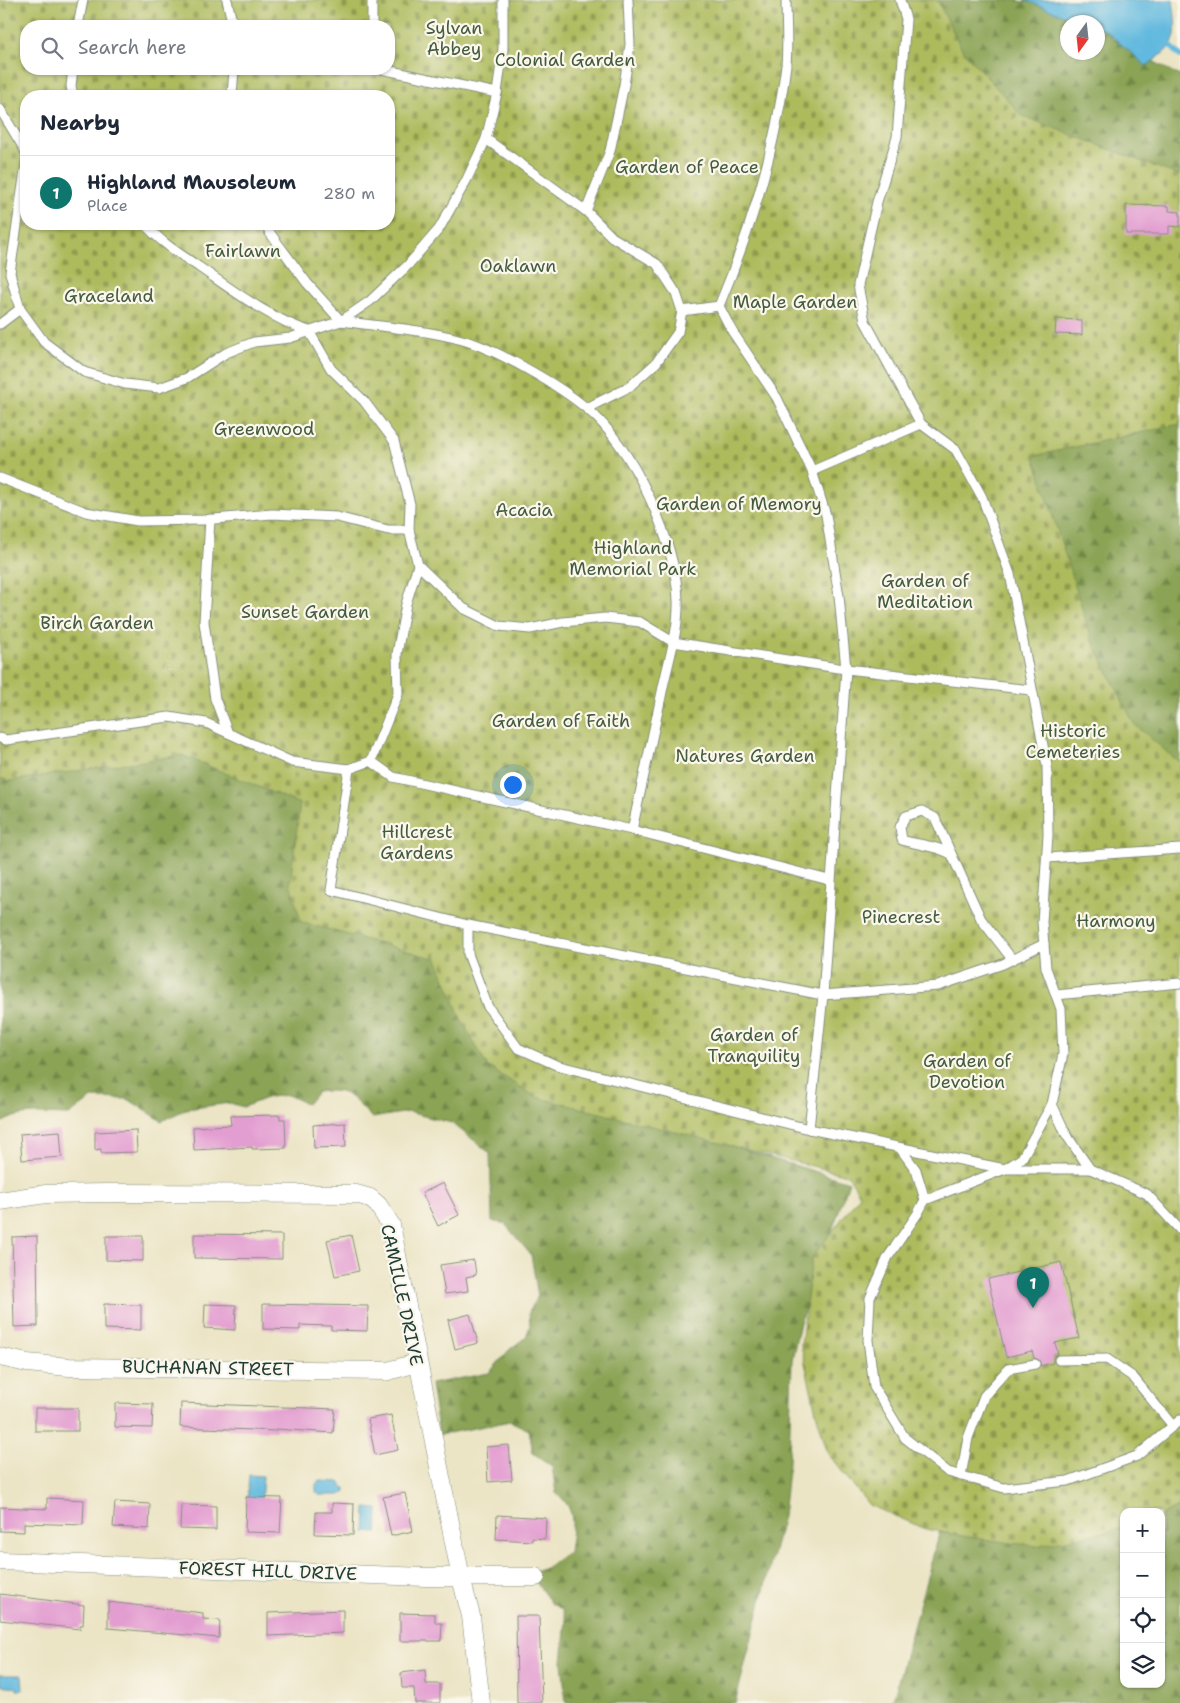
<!DOCTYPE html>
<meta charset="utf-8">
<style>
:root{--surface:#fff;--page:#f2f2f3;--text:#1f2937;--muted:#747a83;--line:#e0e1e3;--accent:#0f766e}
body{margin:0;font-family:"Shantell Sans",sans-serif;background:var(--page);color:var(--text)}
.controls{position:absolute;right:15px;bottom:15px;display:grid;overflow:hidden;border-radius:10px;box-shadow:0 1px 4px #0004}
.controls button{width:45px;height:45px;display:grid;place-items:center;padding:0;border:0;border-bottom:1px solid var(--line);background:var(--surface);color:var(--text);font:25px sans-serif}
.compass{position:absolute;left:1060px;top:15px;width:45px;height:45px;border-radius:50%;background:var(--surface);box-shadow:0 1px 4px #0004;rotate:195deg}
.you{position:absolute;left:512px;top:784px;width:18px;height:18px;margin:-12px;border:4px solid #fff;border-radius:50%;background:#1a73e8;box-shadow:0 0 0 8px #1a73e833}
.badge{display:grid;place-items:center;width:32px;height:32px;border-radius:50%;background:var(--accent);color:#fff;font-size:16px;font-weight:700}
.pin{position:absolute;translate:-50% -41px;filter:drop-shadow(0 1px 2px #0008)}
.pin::after{content:'';position:absolute;top:26px;width:18px;height:15px;background:inherit;clip-path:polygon(0 0,100% 0,50% 100%)}
.list{margin:0;padding:0;list-style:none}
h2{display:flex;justify-content:space-between;align-items:center;height:65px;margin:0;padding:0 20px;font-size:21px}
h2 small{font-size:16px;font-weight:400;color:var(--muted)}
.list li{display:grid;grid-template-columns:32px 1fr auto;gap:15px;align-items:center;box-sizing:border-box;height:75px;padding:0 20px;border-top:1px solid var(--line)}
.list b{display:block;font-size:19px;white-space:nowrap}
.list p{margin:0;font-size:16px;white-space:nowrap;color:var(--muted)}
.list em{font-size:16px;font-style:normal;color:var(--muted)}
.icon{flex:none;width:28px;height:28px;fill:none;stroke:currentColor;stroke-width:2;stroke-linecap:round;stroke-linejoin:round}
.map{position:relative;flex:none;width:1180px;height:1703px;overflow:hidden}
.search{position:absolute;background:var(--surface);box-shadow:0 1px 4px #0004;left:20px;top:20px;width:375px;height:55px;display:flex;align-items:center;gap:12px;box-sizing:border-box;padding:0 18px;border-radius:20px;color:var(--muted);font-size:19px}
.panel{position:absolute;background:var(--surface);box-shadow:0 1px 4px #0004;left:20px;top:90px;width:375px;height:140px;border-radius:20px}
.map>svg:first-child{display:block}
.forest{fill:url(#forest-firs);stroke:#547044;fill-rule:evenodd}
.cemetery{fill:url(#cemetery-stones);stroke:#667c48;fill-rule:evenodd}
.water{fill:#62b9df;stroke:#407b8a}
.lines{fill:none;stroke-linecap:round;stroke-linejoin:round}
.stream{stroke:#62b9df;stroke-width:5.5}
.building{fill:#e39ed1}
.lane-casing{stroke:#85907c;stroke-width:11}
.street-casing{stroke:#85907c;stroke-width:19}
.lane{stroke:#fff;stroke-width:9}
.street{stroke:#fff;stroke-width:18}
.labels{text-anchor:middle;stroke-width:4.5;stroke-linejoin:round;paint-order:stroke}
.park-label{font-size:18px;fill:#435c3e;stroke:#fbf7ec}
.street-label{font-size:18px;fill:#1f3d34;stroke:#fbf7ec}
</style>
<div class="map">
<svg width="1180" height="1703" viewBox="0 0 1180 1703">
<defs>
<pattern id="forest-firs" width="22" height="20" patternUnits="userSpaceOnUse" patternTransform="scale(1.25)"><rect width="22" height="20" fill="#8aa354"/><path d="M5 1l3.5 6h-7zM16 11l3.5 6h-7z" fill="#708646"/></pattern>
<pattern id="cemetery-stones" width="16" height="16" patternUnits="userSpaceOnUse" patternTransform="scale(1.25)"><rect width="16" height="16" fill="#aebb5d"/><path d="M2 7V4a2 2 0 0 1 4 0v3zM10 15v-3a2 2 0 0 1 4 0v3z" fill="#8d994e"/></pattern>
</defs>
<rect width="100%" height="100%" fill="#fbf7ec"/>
<filter id="ink" filterUnits="userSpaceOnUse"><feTurbulence type="fractalNoise" baseFrequency=".02" numOctaves="2"/><feDisplacementMap in="SourceGraphic" scale="10" xChannelSelector="R" yChannelSelector="G"/><feConvolveMatrix kernelMatrix="1 2 1 2 8 2 1 2 1" color-interpolation-filters="sRGB"/></filter>
<filter id="wash" filterUnits="userSpaceOnUse"><feTurbulence type="fractalNoise" baseFrequency=".0096" numOctaves="4" result="noise"/><feDisplacementMap in="SourceGraphic" scale="20" xChannelSelector="R" yChannelSelector="G"/><feGaussianBlur stdDeviation="1.12" result="paint"/><feColorMatrix in="noise" values="0 0 0 0 0 0 0 0 0 0 0 0 0 0 0 0 0 1.4 0 .05"/><feComposite in="paint" operator="in"/></filter>
<g filter="url(#wash)">
<rect width="100%" height="100%" fill="#ebe4c5"/>
<g class="forest">
<path d="M899 0H1015L1025 2 1043 0 1102 23 1113 39 1180 76V204L1072 181ZM1068 22H1098V52H1068Z"/>
<polygon points="918,355 1067,440 1131,436 1180,420 1180,779 1138,806"/>
<path d="M143 727 250 761 450 927 689 1133 849 1182 800 1322 792 1360 789 1462 783 1516 735 1703H566L562 1662 566 1620 562 1609 552 1604 530 1574 545 1568 569 1552C572 1528 578 1509 556 1493L552 1466 533 1453 529 1430 510 1421 439 1435 431 1384 489 1373 510 1349 526 1337 530 1326 529 1312 538 1296 531 1255 505 1224 492 1221 490 1153 452 1123 408 1112 372 1118C351 1097 349 1088 317 1092L307 1104 288 1095 269 1097 243 1107 230 1103 186 1109 162 1121 128 1099 92 1098 69 1115C47 1115 23 1110 3 1122L0 1121V756Z"/>
<path d="M1180 1464V1703H892L941 1527ZM1124 1512H1161V1684H1124Z"/>
</g>
<path class="cemetery" d="M0 0H937L963 51 1022 116 1180 176V424L1034 456 1092 640 1134 724 1180 763V1506L1161 1515V1512H1124V1528L1036 1546 974 1538 926 1529 869 1505 828 1454 816 1412 801 1345 812 1258 860 1195 848 1175 536 1097 487 1066 462 1021 437 959 301 922 290 883 300 804 182 755 10 781 0 778ZM26 26H389V69H26ZM26 96H389V224H26Z"/>
<g class="water">
<path d="M1024 0H1173C1178 38 1179 44 1146 66L1105 30 1098 28V22H1082Z"/>
<polygon points="249,1475 263,1476 261,1502 247,1501"/>
<polygon points="319,1481 340,1482 343,1487 346,1488 346,1491 340,1495 319,1495 316,1492 316,1484"/>
<polygon points="366,1508 378,1509 377,1533 365,1532"/>
<polygon points="0,1675 22,1675 23,1690 17,1690 17,1687 0,1685"/>
</g>
<g class="lines">
<polyline class="stream" points="1171,46 1180,56"/>
</g>
<g id="blocks">
<g class="building">
<polygon points="1126,205 1169,206 1169,211 1180,212 1180,227 1169,226 1169,234 1126,234"/>
<polygon points="1056,319 1082,320 1082,335 1055,334"/>
<polygon points="280,1115 280,1119 285,1119 286,1148 252,1149 252,1147 194,1150 193,1127 231,1125 230,1116"/>
<polygon points="345,1123 346,1147 314,1148 313,1125"/>
<polygon points="136,1130 137,1152 101,1153 101,1149 95,1150 95,1132"/>
<polygon points="60,1131 62,1157 22,1160 20,1134"/>
<polygon points="443,1183 459,1215 438,1226 422,1193"/>
<polygon points="194,1234 282,1235 282,1259 194,1258"/>
<polygon points="351,1235 359,1271 335,1276 327,1240"/>
<polygon points="37,1236 38,1326 14,1327 12,1237"/>
<polygon points="106,1236 143,1236 143,1261 106,1260"/>
<polygon points="474,1260 476,1275 466,1277 468,1291 445,1294 440,1265"/>
<polygon points="1061,1262 1079,1338 1055,1343 1058,1354 1053,1357 1053,1363 1041,1366 1039,1360 1034,1358 1032,1351 1006,1357 988,1279"/>
<polygon points="104,1304 141,1305 141,1330 104,1329"/>
<polygon points="205,1304 236,1305 235,1330 204,1328"/>
<polygon points="263,1304 368,1306 367,1331 331,1330 331,1326 300,1325 300,1330 263,1329"/>
<polygon points="470,1314 478,1343 455,1349 448,1320"/>
<polygon points="115,1403 153,1404 152,1428 115,1427"/>
<polygon points="181,1403 335,1409 333,1433 276,1429 276,1431 180,1427"/>
<rect x="35" y="1408" width="43" height="23"/>
<polygon points="391,1415 398,1450 375,1455 368,1419"/>
<polygon points="509,1445 512,1480 488,1482 486,1447"/>
<polygon points="405,1493 413,1531 391,1536 383,1497"/>
<polygon points="246,1497 282,1498 280,1533 245,1532"/>
<polygon points="47,1498 84,1500 83,1525 24,1523 24,1532 0,1531 0,1507 47,1509"/>
<polygon points="115,1502 150,1504 149,1529 113,1527"/>
<polygon points="332,1503 354,1504 353,1535 315,1534 316,1512 332,1512"/>
<polygon points="181,1505 216,1506 216,1530 180,1529"/>
<polygon points="497,1515 546,1518 545,1539 532,1538 532,1541 496,1539"/>
<polygon points="0,1594 84,1605 83,1625 80,1625 80,1629 0,1620"/>
<polygon points="108,1602 203,1613 203,1619 220,1620 219,1638 108,1628"/>
<polygon points="343,1610 343,1633 268,1636 268,1613"/>
<polygon points="400,1613 435,1614 435,1623 442,1623 441,1641 400,1641"/>
<polygon points="516,1616 539,1616 542,1703 517,1703"/>
<polygon points="425,1670 426,1684 440,1684 440,1703 415,1703 414,1688 402,1688 401,1673"/>
</g>
</g>
</g>
<g filter="url(#ink)">
<use href="#blocks" fill-opacity="0" stroke="#85907c" stroke-width="1"/>
<g class="lines">
<defs>
<g id="lane">
<polyline points="227,0 233,26"/>
<polyline points="372,0 372,26"/>
<polyline points="78,26 83,0"/>
<polyline points="73,69 71,86 73,96"/>
<polyline points="381,69 497,93"/>
<polyline points="232,96 234,69"/>
<polyline points="0,109 26,152"/>
<polyline points="486,139 586,211 612,237 657,264 676,293 682,311 678,332 656,363 629,387 587,408"/>
<polyline points="26,149 26,133"/>
<polyline points="26,164 10,273 20,309 44,342 84,372 125,384 159,388 187,378 226,353 254,342 290,338 341,321 370,301 408,265 439,229 466,181 486,139 497,93 503,49 503,0"/>
<polyline points="586,211 610,151 624,85 630,45 628,0"/>
<path d="M145 224C160 242 180 254 199 267 234 291 269 318 309 331L331 369 364 401 394 441 410 504 409 530 418 565 463 608 499 626 530 629 563 622 605 618 640 622 673 642 838 668 1031 690"/>
<path d="M266 224 270 233 307 283 341 321C383 327 435 330 475 344 507 356 560 386 586 408 632 444 677 543 678 601 679 629 669 659 663 687 653 735 642 783 632 830"/>
<polyline points="719,306 732,331 777,398 812,471 826,515 839,596 846,669 823,995 809,1129"/>
<path d="M682 311 719 306C751 229 776 148 786 65 788 44 786 21 786 0"/>
<polyline points="0,324 20,309"/>
<polyline points="812,471 921,424"/>
<polyline points="0,478 86,512 138,521 203,520 272,514 337,517 388,530 409,530"/>
<polyline points="210,519 204,622 215,699 228,733 292,762 349,769 331,890 468,925 823,995 938,986 1003,964 1044,944"/>
<polyline points="0,738 6,740 169,717 206,723 228,733"/>
<polyline points="371,761 393,777 632,830 829,880"/>
<polyline points="349,769 371,761 398,694 397,654 406,604 418,565"/>
<path d="M949 853C934 845 918 845 902 840L900 827 906 816 922 811 935 818 981 919 1012 959"/>
<polyline points="1047,858 1180,849"/>
<polyline points="468,925 468,954 488,1007 518,1048 556,1065 809,1129 1005,1169 1022,1158 1052,1104 1063,1054 1061,1009 1046,968 1042,922 1048,835 1047,766 1010,574 982,497 956,450 921,424 865,321 858,285 877,202 897,137 906,19 900,0"/>
<polyline points="1056,995 1180,983"/>
<polyline points="1052,1104 1067,1136 1090,1169 1147,1194 1180,1230"/>
<polyline points="900,1148 916,1170 925,1200 918,1213 888,1257 870,1298 868,1340 874,1387 905,1438 948,1472 1004,1488 1068,1481 1137,1456 1180,1420"/>
<polyline points="925,1200 1005,1169 1090,1169"/>
<polyline points="1059,1360 1107,1359 1133,1377 1173,1426"/>
<polyline points="961,1476 968,1438 984,1396 1008,1369 1035,1364"/>
</g>
<g id="street">
<polyline points="0,1201 46,1194 106,1193 356,1194 370,1198 378,1205 391,1225 461,1578 471,1616 481,1703"/>
<polyline points="0,1357 27,1363 69,1367 388,1371 417,1363"/>
<polyline points="0,1561 425,1577 536,1577"/>
</g>
</defs>
<use href="#lane" class="lane-casing"/>
<use href="#street" class="street-casing"/>
<use href="#lane" class="lane"/>
<use href="#street" class="street"/>
</g>
</g>
<g class="labels">
<g class="park-label">
<text x="454" y="34">Sylvan<tspan x="454" dy="21">Abbey</tspan></text>
<text x="565" y="66">Colonial Garden</text>
<text x="687" y="173">Garden of Peace</text>
<text x="243" y="257">Fairlawn</text>
<text x="518" y="272">Oaklawn</text>
<text x="109" y="302">Graceland</text>
<text x="795" y="308">Maple Garden</text>
<text x="264" y="435">Greenwood</text>
<text x="739" y="510">Garden of Memory</text>
<text x="524" y="516">Acacia</text>
<text x="633" y="554">Highland<tspan x="633" dy="21">Memorial Park</tspan></text>
<text x="925" y="587">Garden of<tspan x="925" dy="21">Meditation</tspan></text>
<text x="305" y="618">Sunset Garden</text>
<text x="97" y="629">Birch Garden</text>
<text x="561" y="727">Garden of Faith</text>
<text x="1073" y="737">Historic<tspan x="1073" dy="21">Cemeteries</tspan></text>
<text x="745" y="762">Natures Garden</text>
<text x="417" y="838">Hillcrest<tspan x="417" dy="21">Gardens</tspan></text>
<text x="901" y="923">Pinecrest</text>
<text x="1116" y="927">Harmony</text>
<text x="754" y="1041">Garden of<tspan x="754" dy="21">Tranquility</tspan></text>
<text x="967" y="1067">Garden of<tspan x="967" dy="21">Devotion</tspan></text>
</g>
<g class="street-label">
<text transform="translate(402 1295) rotate(78)" y="6">CAMILLE DRIVE</text>
<text transform="translate(208 1368) rotate(1)" y="6">BUCHANAN STREET</text>
<text transform="translate(268 1571) rotate(2)" y="6">FOREST HILL DRIVE</text>
</g>
</g>
</svg>
<div class="controls">
<button>+</button>
<button>−</button>
<button><svg class="icon" aria-label="locate" viewBox="0 0 24 24"><circle cx="12" cy="12" r="6"/><path d="M12 2v4M12 18v4M2 12h4M18 12h4"/></svg></button>
<button><svg class="icon" aria-label="layers" viewBox="0 0 24 24"><path d="M12 4l9 5-9 5-9-5zM3 14l9 5 9-5"/></svg></button>
</div>
<svg class="compass" viewBox="-18 -18 36 36"><path d="M0-13l5 13h-10z" fill="#e53935"/><path d="M0 13l5-13h-10z" fill="#747a83"/></svg>
<div class="you"></div>
<div class="pin badge" style="left:1033px;top:1308px">1</div>
<div class="search"><svg class="icon" aria-label="search" viewBox="0 0 24 24"><circle cx="10" cy="10" r="6"/><path d="M15 15l6 6"/></svg>Search here</div>
<section class="panel">
<h2>Nearby<small></small></h2>
<ul class="list">
<li><span class="badge">1</span><div><b>Highland Mausoleum</b><p>Place</p></div><em>280 m</em></li>
</ul>
</section>
</div>
